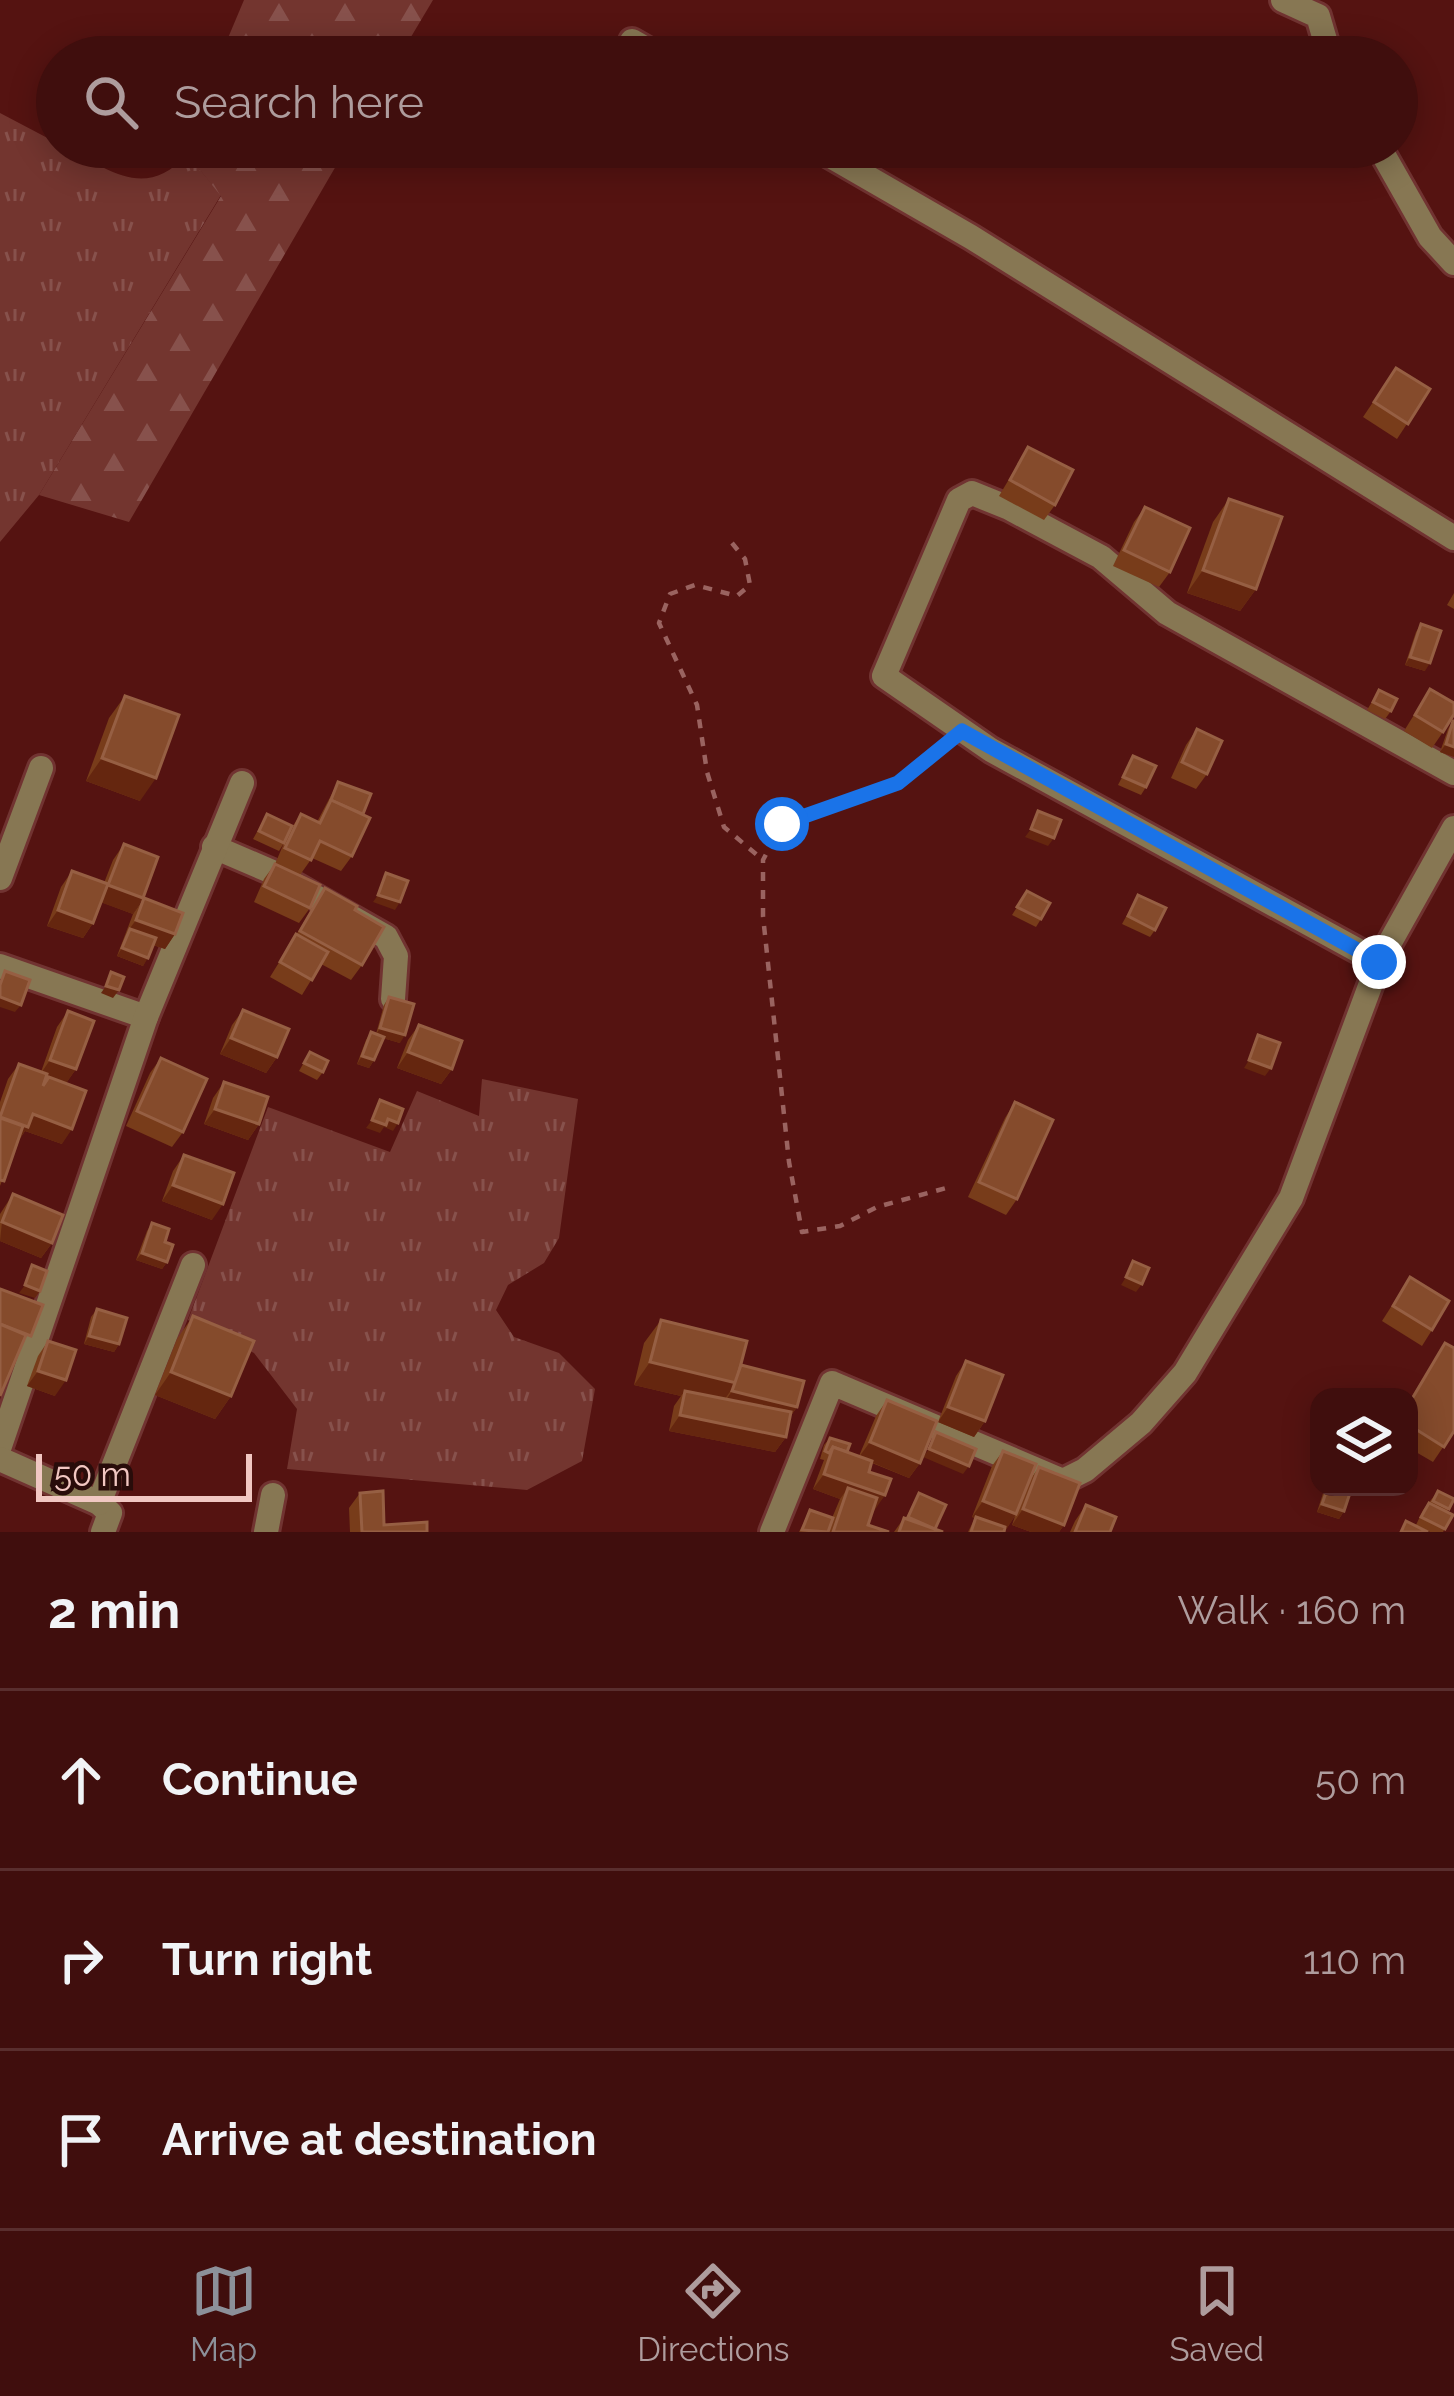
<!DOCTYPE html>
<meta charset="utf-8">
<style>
:root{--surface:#400e0d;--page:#4b1c1b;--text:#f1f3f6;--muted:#ae9c9d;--line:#592e2e;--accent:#8c9099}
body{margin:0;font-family:Raleway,sans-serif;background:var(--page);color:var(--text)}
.controls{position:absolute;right:36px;bottom:36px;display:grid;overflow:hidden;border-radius:24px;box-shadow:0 6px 30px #0003}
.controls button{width:108px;height:108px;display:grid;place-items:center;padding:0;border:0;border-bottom:3px solid var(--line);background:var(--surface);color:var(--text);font:60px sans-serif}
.scale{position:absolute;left:36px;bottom:30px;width:216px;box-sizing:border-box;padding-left:12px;border:6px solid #f1c7c2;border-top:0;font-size:33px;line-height:42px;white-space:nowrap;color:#f1c7c2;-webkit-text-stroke:9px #290c0a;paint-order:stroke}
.stop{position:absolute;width:36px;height:36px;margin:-27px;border:9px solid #1a73e8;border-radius:50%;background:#fff}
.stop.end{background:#1a73e8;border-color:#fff;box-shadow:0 3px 12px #0008}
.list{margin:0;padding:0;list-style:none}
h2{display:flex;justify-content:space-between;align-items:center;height:156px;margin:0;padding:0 48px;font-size:51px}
h2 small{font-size:39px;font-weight:400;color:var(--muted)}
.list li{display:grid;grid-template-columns:78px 1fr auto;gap:36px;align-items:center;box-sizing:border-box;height:180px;padding:0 48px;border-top:3px solid var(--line)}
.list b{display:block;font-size:45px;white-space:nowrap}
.list em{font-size:39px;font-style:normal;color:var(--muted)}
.icon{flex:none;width:66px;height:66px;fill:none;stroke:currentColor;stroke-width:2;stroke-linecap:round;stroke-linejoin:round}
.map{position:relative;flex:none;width:1454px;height:1532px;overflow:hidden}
.search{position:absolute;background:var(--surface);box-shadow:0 6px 30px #0003;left:36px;right:36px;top:36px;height:132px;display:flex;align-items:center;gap:30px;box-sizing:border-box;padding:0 42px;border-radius:66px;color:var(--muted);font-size:45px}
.sheet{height:696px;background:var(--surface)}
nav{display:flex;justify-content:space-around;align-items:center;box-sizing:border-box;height:168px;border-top:3px solid var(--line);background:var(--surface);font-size:33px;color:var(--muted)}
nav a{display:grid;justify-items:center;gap:6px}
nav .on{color:var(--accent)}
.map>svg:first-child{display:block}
.grass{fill:url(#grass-tufts)}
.forest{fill:url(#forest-firs)}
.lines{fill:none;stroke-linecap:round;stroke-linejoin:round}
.minor-casing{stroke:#713331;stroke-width:30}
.path{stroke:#9a6360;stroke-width:4.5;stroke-dasharray:9 9;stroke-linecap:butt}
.minor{stroke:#877753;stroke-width:24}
.wall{fill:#783c1a}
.shaded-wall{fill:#65260f}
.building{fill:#854b2c;stroke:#965f43;stroke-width:3}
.route{stroke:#1a73e8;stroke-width:15}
</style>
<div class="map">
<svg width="1454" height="1532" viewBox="0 0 1454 1532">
<defs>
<pattern id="grass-tufts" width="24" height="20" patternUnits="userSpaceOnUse" patternTransform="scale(3)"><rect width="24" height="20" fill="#73352f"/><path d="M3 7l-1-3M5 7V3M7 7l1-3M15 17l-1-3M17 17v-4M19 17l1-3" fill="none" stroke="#87514c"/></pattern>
<pattern id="forest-firs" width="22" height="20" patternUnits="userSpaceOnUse" patternTransform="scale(3)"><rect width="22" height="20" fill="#73352f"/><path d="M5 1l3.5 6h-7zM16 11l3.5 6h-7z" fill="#87514c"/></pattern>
</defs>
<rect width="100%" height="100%" fill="#551311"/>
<g class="grass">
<path d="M0 113 57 143V147H65C109 170 146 201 187 154L221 195 39 495 0 542Z"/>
<polygon points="482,1079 578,1099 559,1238 544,1263 508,1285 496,1310 514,1337 559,1353 595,1389 582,1461 527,1490 287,1469 297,1409 254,1353 188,1320 268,1107 390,1152 417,1091 479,1116"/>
</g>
<g class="forest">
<polygon points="244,0 433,0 399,57 220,57"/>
<polygon points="189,147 347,147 129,522 39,495 221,196 187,154"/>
</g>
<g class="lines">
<defs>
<g id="minor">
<polyline points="1283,0 1318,16 1330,57"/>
<polyline points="632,41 660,57"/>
<polyline points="815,147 971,237 1454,538"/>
<polyline points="1379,147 1430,237 1454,263"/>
<polyline points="214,847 270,871 386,937 396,956 393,999"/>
<polyline points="0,878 41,768"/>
<polyline points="1379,962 991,750 884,676 959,500 972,493 1009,508 1101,557 1167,613 1454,773"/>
<polyline points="0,966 146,1017"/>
<polyline points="0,1446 146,1017 242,783"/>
<polyline points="0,1459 99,1503 110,1513 103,1532"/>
<polyline points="99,1503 193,1265"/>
<polyline points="266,1532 273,1495"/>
<polyline points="772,1532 832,1383 1063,1481 1085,1470 1141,1423 1185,1373 1291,1198 1379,962 1454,828"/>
</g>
</defs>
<use href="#minor" class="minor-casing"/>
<g class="path">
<polyline points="732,543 745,559 750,585 737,596 695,585 670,594 659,623 697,705 707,772 724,827 763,860"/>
<polyline points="943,746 898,783 782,824 763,860 763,916 789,1162 802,1232 840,1226 877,1207 946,1188"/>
</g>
<use href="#minor" class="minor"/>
</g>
<g class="wall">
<polygon points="1396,368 1430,389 1397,439 1363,417"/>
<polygon points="1028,447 1055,505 1044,520 999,496"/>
<polygon points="1229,499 1256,589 1240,611 1187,593 1213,522"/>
<polygon points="1145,507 1170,572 1159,587 1113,566 1134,522"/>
<polygon points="1454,593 1454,609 1447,605"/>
<polygon points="1421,624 1425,671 1405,665 1416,632"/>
<polygon points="1430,689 1443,732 1432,748 1404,731"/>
<polygon points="1379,690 1391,711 1385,719 1367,710"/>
<polygon points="125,696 140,801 86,781 109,718"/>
<polygon points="1453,721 1454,757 1440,752 1448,729"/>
<polygon points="1197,729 1207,774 1196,789 1171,778 1186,745"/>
<polygon points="1133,756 1146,787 1141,795 1118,785"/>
<polygon points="338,782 362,815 352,856 341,871 312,858 300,875 310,908 299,923 254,902 264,879 275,864 284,843 279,851 253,839 267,814 290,830 301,814 317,822"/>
<polygon points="124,844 143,898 133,914 101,902 93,923 83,938 47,926 61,887 72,871 104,883 113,860"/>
<polygon points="325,888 355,910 362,965 351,980 321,964 302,995 270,977"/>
<polygon points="1027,891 1041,919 1036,927 1012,915"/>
<polygon points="1138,895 1155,930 1150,937 1122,924"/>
<polygon points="144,898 175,934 165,949 153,945 143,966 117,956 133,914"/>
<polygon points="389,997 400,1043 383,1038 374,1060 369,1068 357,1064 366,1040 371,1032 376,1034 384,1005"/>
<polygon points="243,1010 277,1057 266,1073 220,1054 232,1025"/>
<polygon points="68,1011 76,1069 66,1083 62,1144 25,1131 17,1143 0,1186 0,1102 8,1079 19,1064 41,1072 57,1027"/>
<polygon points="419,1025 452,1069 441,1084 397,1068 408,1040"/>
<polygon points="310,1052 323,1072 317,1080 299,1071"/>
<polygon points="161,1058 183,1132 172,1147 126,1126 150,1073"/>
<polygon points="224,1082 259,1124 248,1140 204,1124 213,1098"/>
<polygon points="1015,1102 1017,1199 1006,1215 968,1197 1005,1118"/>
<polygon points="184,1155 212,1220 162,1201 173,1171"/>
<polygon points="13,1194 52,1243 41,1258 0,1241 0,1214"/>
<polygon points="152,1223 165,1242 167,1262 162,1269 136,1260 147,1231"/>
<polygon points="1410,1277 1432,1330 1422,1346 1382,1321"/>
<polygon points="97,1309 119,1344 114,1352 84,1344 91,1317"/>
<polygon points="193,1316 231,1396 215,1419 155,1395 177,1339"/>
<polygon points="661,1320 741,1365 797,1407 790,1417 786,1437 775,1452 669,1431 674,1406 681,1396 634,1385 644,1343"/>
<polygon points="48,1341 55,1396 27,1386 38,1356"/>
<polygon points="1445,1343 1454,1431 1433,1462 1409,1448 1409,1401"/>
<polygon points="966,1361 985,1421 974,1437 938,1422 956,1376"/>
<polygon points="887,1400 920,1463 909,1478 872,1463 869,1472 885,1495 873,1510 868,1525 889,1532 799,1532 810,1510 832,1518 840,1499 813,1489 824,1460 820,1459 824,1445 830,1438 847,1452 859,1456 876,1416"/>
<polygon points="1003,1451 1029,1481 1039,1467 1064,1525 1059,1532 1031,1532 1012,1525 1015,1516 1004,1532 968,1532 975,1518 972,1517 992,1466"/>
<polygon points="1325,1487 1352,1487 1344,1511 1339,1519 1317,1512"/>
<polygon points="1438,1491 1454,1499 1447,1512 1453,1515 1443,1532 1430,1532 1416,1525 1423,1510"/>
<polygon points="360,1493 384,1525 427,1532 350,1532 349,1508"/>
<polygon points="919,1493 935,1529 943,1532 894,1532 904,1518 906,1518"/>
<polygon points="1086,1505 1110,1532 1070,1532 1075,1521"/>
</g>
<g class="shaded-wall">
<polygon points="1203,570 1256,589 1240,611 1187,593"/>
<polygon points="1410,657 1430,663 1425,671 1405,665"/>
<polygon points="1446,744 1454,747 1454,757 1440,752"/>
<polygon points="102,758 156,778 140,801 86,781"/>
<polygon points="1031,829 1054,838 1048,846 1025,837"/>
<polygon points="108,885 143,898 133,914 97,901"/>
<polygon points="378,895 400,902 395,910 373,902"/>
<polygon points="58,910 93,923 83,938 47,926"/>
<polygon points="136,920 175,934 165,949 127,936 130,929 125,935"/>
<polygon points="122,948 148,958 143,966 117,956"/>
<polygon points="106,986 119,990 113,998 101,993"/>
<polygon points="0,997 21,1005 15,1012 0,1007"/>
<polygon points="380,1028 405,1035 400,1043 375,1036"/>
<polygon points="231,1038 277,1057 266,1073 220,1054"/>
<polygon points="408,1052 452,1069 441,1084 397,1068"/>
<polygon points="362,1056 374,1060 369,1068 357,1064"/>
<polygon points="50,1060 76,1069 65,1085 39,1076"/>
<polygon points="1249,1060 1271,1068 1265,1076 1244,1068"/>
<polygon points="215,1109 259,1124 248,1140 204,1124"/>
<polygon points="33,1114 72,1129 62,1144 25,1131 17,1143 0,1137"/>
<polygon points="388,1119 398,1123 393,1131 384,1127 380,1133 366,1128 372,1120"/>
<polygon points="173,1185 223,1204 212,1220 162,1201"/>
<polygon points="2,1222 52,1243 41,1258 0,1241"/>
<polygon points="142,1253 167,1262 162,1269 136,1260"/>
<polygon points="1126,1277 1142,1284 1136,1292 1121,1285"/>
<polygon points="25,1285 40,1291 35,1298 19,1293"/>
<polygon points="89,1336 119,1344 114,1352 84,1344"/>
<polygon points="650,1362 736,1383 720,1406 685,1391 681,1396 634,1385"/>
<polygon points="38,1371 66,1380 55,1396 27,1386"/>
<polygon points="171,1372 231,1396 215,1419 155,1395"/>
<polygon points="732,1391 797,1407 786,1422 722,1406"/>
<polygon points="948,1407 985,1421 974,1437 938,1422"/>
<polygon points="680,1415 786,1437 775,1452 669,1431"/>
<polygon points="870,1442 920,1463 909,1478 859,1457"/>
<polygon points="929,1449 969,1466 963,1474 923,1457"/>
<polygon points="824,1474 885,1495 874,1511 844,1500 848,1488 840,1499 813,1489"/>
<polygon points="983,1501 1016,1514 1006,1530 972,1517"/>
<polygon points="1322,1504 1344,1511 1339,1519 1317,1512"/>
<polygon points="1023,1509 1064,1525 1059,1532 1031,1532 1012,1525"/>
</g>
<g class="building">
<polygon points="1396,368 1430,389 1408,424 1374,402"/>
<polygon points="1028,447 1073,470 1055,505 1010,480"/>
<polygon points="1229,499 1282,517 1256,589 1203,570"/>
<polygon points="1145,507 1190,528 1170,572 1124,550"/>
<polygon points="1421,624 1441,631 1430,663 1410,657"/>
<polygon points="1430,689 1454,703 1454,714 1443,732 1415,715"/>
<polygon points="1379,690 1397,699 1391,711 1373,702"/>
<polygon points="125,696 179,715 156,778 102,758"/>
<polygon points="1453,721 1454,721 1454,747 1446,744"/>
<polygon points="1197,729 1222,741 1207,774 1182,762"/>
<polygon points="1133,756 1156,766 1146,787 1123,777"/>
<polygon points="338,782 371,794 363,814 331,800"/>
<polygon points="331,800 370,818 352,856 320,841 311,860 285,848 301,814 320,823"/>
<polygon points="1038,811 1061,820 1054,838 1031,829"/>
<polygon points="267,814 292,826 284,843 259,831"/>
<polygon points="124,844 158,857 143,898 108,885"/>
<polygon points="275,864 320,885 310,908 264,886"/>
<polygon points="72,871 108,884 93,923 58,910"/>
<polygon points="386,873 408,881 400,902 378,895"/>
<polygon points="325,888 357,906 355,910 384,927 362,965 300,931"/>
<polygon points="1027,891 1050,903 1041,919 1017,907"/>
<polygon points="1138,895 1166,908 1155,930 1128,916"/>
<polygon points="144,898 183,913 175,934 136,920"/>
<polygon points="130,929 156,938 148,958 122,948"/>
<polygon points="296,934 328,952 312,980 280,962"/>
<polygon points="5,971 30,980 21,1005 0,997 0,985"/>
<polygon points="111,972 124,977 119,990 106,986"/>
<polygon points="389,997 414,1004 405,1035 380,1028"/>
<polygon points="243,1010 289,1029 277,1057 231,1038"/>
<polygon points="68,1011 94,1021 76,1069 50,1060"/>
<polygon points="419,1025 462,1041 452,1069 408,1052"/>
<polygon points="371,1032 384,1037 374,1060 362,1056"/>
<polygon points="1258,1035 1280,1043 1271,1068 1249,1060"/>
<polygon points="310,1052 328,1061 323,1072 304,1063"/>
<polygon points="161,1058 207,1079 183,1132 137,1111"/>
<polygon points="19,1064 47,1074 43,1086 49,1077 86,1091 72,1129 33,1114 28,1127 0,1117"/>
<polygon points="224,1082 268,1097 259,1124 215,1109"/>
<polygon points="380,1100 403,1109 398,1123 388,1119 386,1125 372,1120"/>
<polygon points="1015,1102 1053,1120 1017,1199 979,1182"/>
<polygon points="0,1118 23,1126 4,1181 0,1180"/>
<polygon points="184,1155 234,1173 223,1204 173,1185"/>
<polygon points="13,1194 63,1215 52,1243 2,1222"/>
<polygon points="152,1223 169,1229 165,1242 173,1245 167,1262 142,1253"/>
<polygon points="1133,1261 1149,1268 1142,1284 1126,1277"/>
<polygon points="32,1265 47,1271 40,1291 25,1285"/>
<polygon points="1410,1277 1449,1301 1432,1330 1393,1306"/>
<polygon points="0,1289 43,1305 31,1336 0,1324"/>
<polygon points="97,1309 127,1318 119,1344 89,1336"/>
<polygon points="193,1316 254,1341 231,1396 171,1372"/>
<polygon points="661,1320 747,1341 736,1383 650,1362"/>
<polygon points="0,1324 26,1335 0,1396"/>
<polygon points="48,1341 76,1350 66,1380 38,1371"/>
<polygon points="1445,1343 1454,1348 1454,1431 1444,1447 1409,1425 1409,1404"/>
<polygon points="966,1361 1003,1375 985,1421 948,1407"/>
<polygon points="741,1365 804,1381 797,1407 732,1391"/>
<polygon points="685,1391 791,1412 786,1437 680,1415"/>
<polygon points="887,1400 937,1421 920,1463 870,1442"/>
<polygon points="936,1432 976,1449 969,1466 929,1449"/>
<polygon points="830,1438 850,1444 847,1452 833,1447 829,1453 825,1451"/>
<polygon points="833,1447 872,1461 869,1472 891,1479 885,1495 824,1474"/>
<polygon points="1003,1451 1036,1464 1016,1514 983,1501"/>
<polygon points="1039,1467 1080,1483 1064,1525 1023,1509"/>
<polygon points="1328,1487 1352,1487 1344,1511 1322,1504"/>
<polygon points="848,1488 877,1498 868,1525 889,1532 833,1532"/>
<polygon points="383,1491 384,1525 427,1522 427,1532 362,1532 360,1493"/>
<polygon points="1438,1491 1454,1499 1449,1509 1433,1501"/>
<polygon points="919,1493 946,1505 935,1529 908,1517"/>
<polygon points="1429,1503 1453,1515 1445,1529 1421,1517"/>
<polygon points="1086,1505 1116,1517 1110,1532 1075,1532"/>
<polygon points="810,1510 833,1518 828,1532 802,1530"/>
<polygon points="976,1517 1005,1527 1004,1532 971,1532"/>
<polygon points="904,1518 943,1532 899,1532"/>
<polygon points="1406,1521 1428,1532 1401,1532"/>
</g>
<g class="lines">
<polyline class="route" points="782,824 898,783 962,731 1379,962"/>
</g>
</svg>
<div class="controls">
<button><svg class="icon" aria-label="layers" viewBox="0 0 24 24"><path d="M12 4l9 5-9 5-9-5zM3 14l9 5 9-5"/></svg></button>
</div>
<div class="scale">50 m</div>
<div class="stop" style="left:782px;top:824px"></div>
<div class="stop end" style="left:1379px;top:962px"></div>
<div class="search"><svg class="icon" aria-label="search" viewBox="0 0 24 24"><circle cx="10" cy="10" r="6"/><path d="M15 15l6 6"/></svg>Search here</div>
</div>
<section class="sheet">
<h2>2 min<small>Walk · 160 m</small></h2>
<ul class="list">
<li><svg class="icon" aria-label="ahead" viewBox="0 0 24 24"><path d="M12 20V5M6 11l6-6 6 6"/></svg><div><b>Continue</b></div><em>50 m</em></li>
<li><svg class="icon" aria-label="right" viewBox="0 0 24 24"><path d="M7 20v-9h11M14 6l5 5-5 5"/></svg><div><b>Turn right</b></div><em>110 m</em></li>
<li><svg class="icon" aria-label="arrive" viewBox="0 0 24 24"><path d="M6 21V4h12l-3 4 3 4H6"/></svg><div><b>Arrive at destination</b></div></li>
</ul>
</section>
<nav>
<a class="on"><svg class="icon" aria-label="map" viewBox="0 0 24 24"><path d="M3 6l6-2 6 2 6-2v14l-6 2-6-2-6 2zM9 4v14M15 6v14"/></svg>Map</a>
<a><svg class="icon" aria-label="directions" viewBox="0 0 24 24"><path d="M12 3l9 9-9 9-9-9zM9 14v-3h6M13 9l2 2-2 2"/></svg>Directions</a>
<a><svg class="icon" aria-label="saved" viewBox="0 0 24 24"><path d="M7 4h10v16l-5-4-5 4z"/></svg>Saved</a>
</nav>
